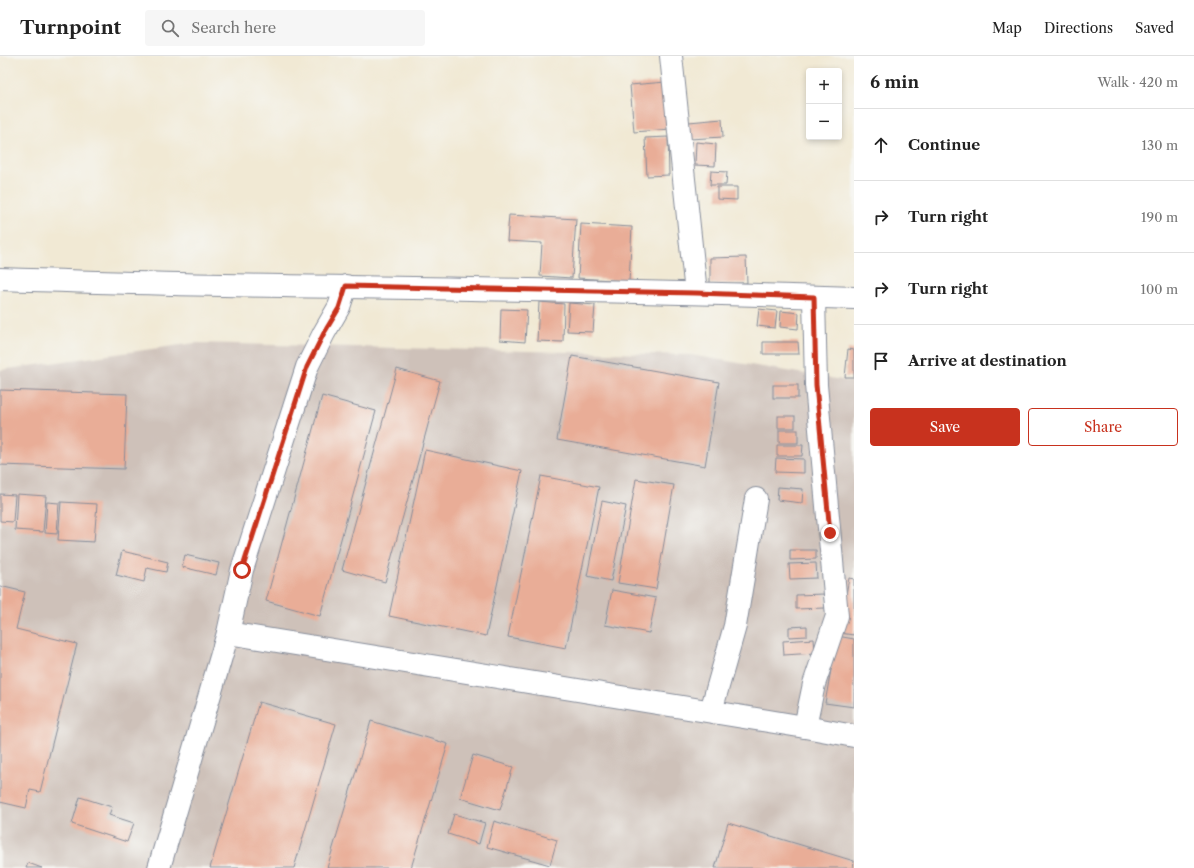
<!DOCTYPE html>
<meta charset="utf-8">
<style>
:root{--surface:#fff;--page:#f6f6f6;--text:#222;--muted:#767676;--line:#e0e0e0;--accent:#c8321e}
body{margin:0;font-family:"Libre Caslon Text",serif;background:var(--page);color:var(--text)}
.controls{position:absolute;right:12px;top:12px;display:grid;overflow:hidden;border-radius:4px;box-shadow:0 2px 6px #0003}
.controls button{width:36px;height:36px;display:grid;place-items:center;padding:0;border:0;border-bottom:1px solid var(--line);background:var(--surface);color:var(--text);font:20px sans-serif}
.stop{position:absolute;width:12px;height:12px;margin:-9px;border:3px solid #c8321e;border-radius:50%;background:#fff}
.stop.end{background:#c8321e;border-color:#fff;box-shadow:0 1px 4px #0008}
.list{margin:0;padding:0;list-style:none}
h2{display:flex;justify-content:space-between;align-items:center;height:52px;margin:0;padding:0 16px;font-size:17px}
h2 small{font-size:13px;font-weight:400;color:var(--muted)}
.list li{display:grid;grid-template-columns:26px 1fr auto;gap:12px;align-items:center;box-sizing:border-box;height:72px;padding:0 16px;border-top:1px solid var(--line)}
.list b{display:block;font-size:15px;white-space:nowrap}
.list em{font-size:13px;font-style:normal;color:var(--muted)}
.actions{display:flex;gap:8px;padding:12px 16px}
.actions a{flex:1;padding:9px 0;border:1px solid var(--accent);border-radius:4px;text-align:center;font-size:14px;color:var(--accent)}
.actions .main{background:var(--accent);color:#fff}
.icon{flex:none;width:22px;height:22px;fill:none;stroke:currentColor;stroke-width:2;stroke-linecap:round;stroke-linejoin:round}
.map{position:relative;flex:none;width:854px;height:812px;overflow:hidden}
header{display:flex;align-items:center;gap:24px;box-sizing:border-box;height:56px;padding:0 20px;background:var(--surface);border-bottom:1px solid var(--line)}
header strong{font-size:19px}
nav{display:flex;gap:22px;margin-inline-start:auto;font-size:14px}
.search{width:280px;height:36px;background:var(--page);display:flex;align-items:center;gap:10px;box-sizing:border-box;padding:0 14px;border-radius:4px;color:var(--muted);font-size:15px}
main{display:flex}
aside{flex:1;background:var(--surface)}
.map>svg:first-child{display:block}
.industrial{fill:#cec1b9}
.building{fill:#e9ad97}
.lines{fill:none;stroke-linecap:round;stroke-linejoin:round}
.minor-casing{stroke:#868c99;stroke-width:24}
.minor{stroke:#fff;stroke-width:22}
.route{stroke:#c8321e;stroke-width:5}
</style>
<header>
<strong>Turnpoint</strong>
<div class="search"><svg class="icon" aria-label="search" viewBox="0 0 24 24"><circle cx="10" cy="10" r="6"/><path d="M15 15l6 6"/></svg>Search here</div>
<nav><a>Map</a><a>Directions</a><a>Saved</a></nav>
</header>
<main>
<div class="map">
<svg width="854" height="812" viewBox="0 0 854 812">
<rect width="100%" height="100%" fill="#f6f6f2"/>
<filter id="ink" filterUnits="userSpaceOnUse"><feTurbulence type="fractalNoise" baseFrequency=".025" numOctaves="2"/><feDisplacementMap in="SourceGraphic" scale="8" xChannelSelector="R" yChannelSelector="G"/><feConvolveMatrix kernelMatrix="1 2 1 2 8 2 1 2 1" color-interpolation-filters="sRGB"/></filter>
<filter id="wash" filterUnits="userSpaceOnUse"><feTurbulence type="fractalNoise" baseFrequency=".012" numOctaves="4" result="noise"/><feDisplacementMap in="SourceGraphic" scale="16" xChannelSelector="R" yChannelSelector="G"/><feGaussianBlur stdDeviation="0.9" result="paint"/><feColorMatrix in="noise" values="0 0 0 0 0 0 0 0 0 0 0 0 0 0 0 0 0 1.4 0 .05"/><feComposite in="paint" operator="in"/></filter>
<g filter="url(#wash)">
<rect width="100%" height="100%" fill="#f1e9d4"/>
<polygon class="industrial" points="195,287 690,299 854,326 854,812 0,812 0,314"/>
<g id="blocks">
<g class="building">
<polygon points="666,26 670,73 634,76 630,29"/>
<polygon points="722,63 723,81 690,83 689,66"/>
<polygon points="668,81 669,119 647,120 645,82"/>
<polygon points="696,86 716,88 715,110 695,109"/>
<polygon points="711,115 727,116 726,129 710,129"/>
<polygon points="717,131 737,131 737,144 717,143"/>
<polygon points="509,159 576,163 572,222 540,220 542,187 507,185"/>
<polygon points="581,168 632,171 629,225 578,222"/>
<polygon points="746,201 747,227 710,228 710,202"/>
<polygon points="539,246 564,248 563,286 537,285"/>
<polygon points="569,247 595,249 593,276 567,275"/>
<polygon points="501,253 527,254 525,286 500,284"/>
<polygon points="759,253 777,255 775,272 757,270"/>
<polygon points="781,255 799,257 798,273 780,271"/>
<polygon points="763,286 798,286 799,298 763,298"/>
<polygon points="848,293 854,294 854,321 845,321"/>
<polygon points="572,300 719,326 705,410 557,384"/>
<polygon points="397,313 440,325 385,526 342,514"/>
<rect x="773" y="329" width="25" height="13"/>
<polygon points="0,334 127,338 124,413 0,409"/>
<polygon points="322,340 376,355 320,560 266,545"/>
<rect x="778" y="360" width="17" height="12"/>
<rect x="779" y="374" width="19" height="13"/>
<polygon points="777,389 803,389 802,400 777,400"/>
<polygon points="425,394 522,415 486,580 389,560"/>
<polygon points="776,402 804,403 804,417 775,416"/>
<polygon points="541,420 599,431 566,592 508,581"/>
<polygon points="636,423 674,429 656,533 618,527"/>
<polygon points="778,431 803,433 802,447 777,444"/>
<polygon points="0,438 15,439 13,466 0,465"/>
<polygon points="17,438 46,440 43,476 15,474"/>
<polygon points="602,445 626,450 611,525 587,520"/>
<polygon points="47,446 59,447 57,478 45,477"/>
<polygon points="61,446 97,448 94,486 58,484"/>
<polygon points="790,494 816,494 816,503 790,504"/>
<polygon points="122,495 168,506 166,516 147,512 144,526 116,519"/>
<polygon points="185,499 219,507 216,519 182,511"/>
<polygon points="816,507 817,522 790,523 789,508"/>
<polygon points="849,522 854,523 854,579 839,577"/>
<polygon points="0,530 25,536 16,573 77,588 40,736 30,734 26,752 0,746"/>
<polygon points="612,534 656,542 649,577 605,569"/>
<polygon points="824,538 825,552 796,553 796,539"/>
<polygon points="807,570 807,580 789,581 789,571"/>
<polygon points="837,580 854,583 854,651 825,647"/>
<polygon points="814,583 815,597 784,599 783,585"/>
<polygon points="259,646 336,668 294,812 210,812"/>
<polygon points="371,665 448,688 411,812 327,812"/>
<polygon points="473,699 513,711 500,754 460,742"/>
<polygon points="80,741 112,751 109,759 134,767 127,786 72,768"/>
<polygon points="454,758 485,767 479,788 448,778"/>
<polygon points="494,765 557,784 550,809 487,791"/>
<polygon points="728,767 854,805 853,812 715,812"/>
<polygon points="28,807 42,812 26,812"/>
</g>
</g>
</g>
<g filter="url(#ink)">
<use href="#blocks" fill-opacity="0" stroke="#868c99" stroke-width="1"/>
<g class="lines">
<defs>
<g id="minor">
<polyline points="671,0 696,237"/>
<path d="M0 223C94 226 189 229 283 230 474 233 664 235 854 242"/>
<polyline points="228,577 242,514 307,311 324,277 339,251 346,230"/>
<polyline points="711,655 735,570 756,443"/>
<polyline points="805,671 814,628 837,560 816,329 814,241"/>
<polyline points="159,812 228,577 805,671 854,680"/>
</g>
</defs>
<use href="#minor" class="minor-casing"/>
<use href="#minor" class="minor"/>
</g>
</g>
<g class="lines" filter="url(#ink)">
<polyline class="route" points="242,514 307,311 324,277 339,252 346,230 696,237 814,241 816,329 830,477"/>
</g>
</svg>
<div class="controls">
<button>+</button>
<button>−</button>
</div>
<div class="stop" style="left:242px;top:514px"></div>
<div class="stop end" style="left:830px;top:477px"></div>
</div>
<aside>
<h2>6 min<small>Walk · 420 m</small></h2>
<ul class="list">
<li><svg class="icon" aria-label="ahead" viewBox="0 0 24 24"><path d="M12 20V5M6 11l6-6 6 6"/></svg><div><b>Continue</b></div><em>130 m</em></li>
<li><svg class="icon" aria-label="right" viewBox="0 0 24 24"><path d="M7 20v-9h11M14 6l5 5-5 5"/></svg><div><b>Turn right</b></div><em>190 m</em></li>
<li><svg class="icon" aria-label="right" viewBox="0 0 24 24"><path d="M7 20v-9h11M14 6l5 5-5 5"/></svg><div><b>Turn right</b></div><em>100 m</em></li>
<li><svg class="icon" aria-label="arrive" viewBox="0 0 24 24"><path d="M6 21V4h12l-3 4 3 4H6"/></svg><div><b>Arrive at destination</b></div></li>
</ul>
<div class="actions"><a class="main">Save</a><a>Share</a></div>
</aside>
</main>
